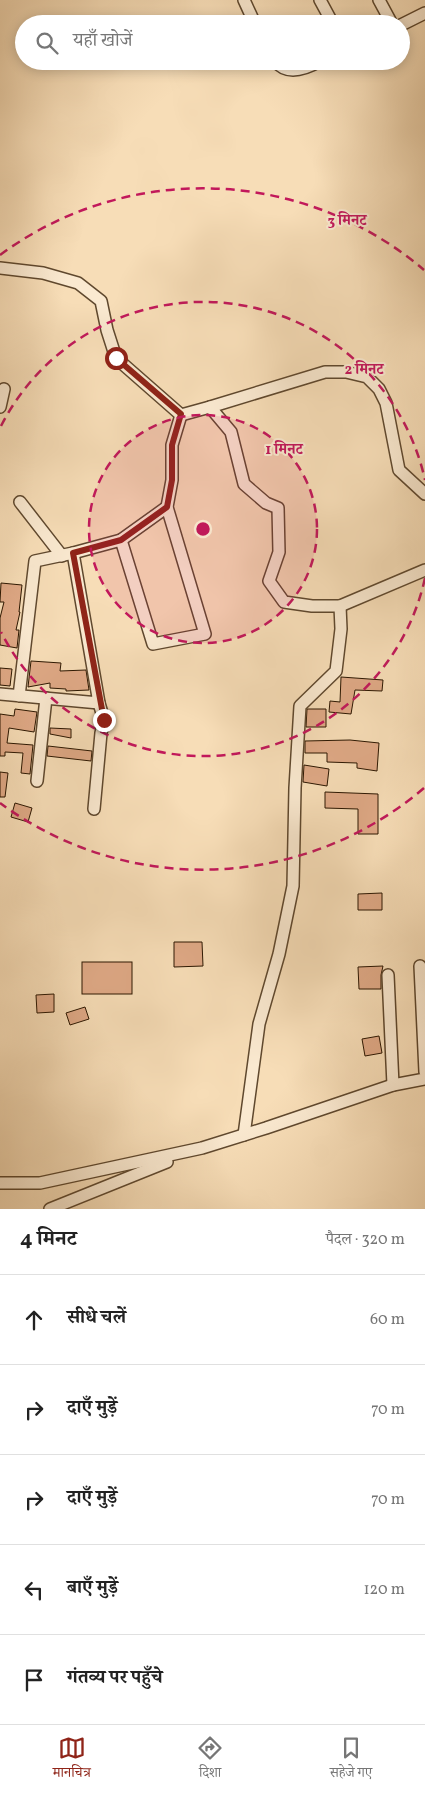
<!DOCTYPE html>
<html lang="hi">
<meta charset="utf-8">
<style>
:root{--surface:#fff;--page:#f6f6f6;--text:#222;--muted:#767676;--line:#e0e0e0;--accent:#8f2418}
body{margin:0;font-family:Vollkorn,"Noto Serif Devanagari",serif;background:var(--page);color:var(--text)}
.stop{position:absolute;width:15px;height:15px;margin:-11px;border:4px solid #8f2418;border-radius:50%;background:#fff}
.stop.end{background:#8f2418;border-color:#fff;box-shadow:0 1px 5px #0008}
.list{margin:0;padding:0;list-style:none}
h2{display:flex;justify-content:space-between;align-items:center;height:65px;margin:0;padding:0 20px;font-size:21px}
h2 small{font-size:16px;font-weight:400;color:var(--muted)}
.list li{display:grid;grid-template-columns:32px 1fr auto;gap:15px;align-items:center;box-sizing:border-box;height:90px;padding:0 20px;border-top:1px solid var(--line)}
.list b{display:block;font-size:19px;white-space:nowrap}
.list em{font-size:16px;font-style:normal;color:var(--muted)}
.icon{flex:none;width:28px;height:28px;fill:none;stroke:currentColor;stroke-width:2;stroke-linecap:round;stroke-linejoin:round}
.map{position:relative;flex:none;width:425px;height:1209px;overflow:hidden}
.search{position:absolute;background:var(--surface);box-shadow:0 2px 12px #0003;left:15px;right:15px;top:15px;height:55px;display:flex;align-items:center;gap:12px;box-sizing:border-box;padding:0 18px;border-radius:28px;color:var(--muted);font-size:19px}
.sheet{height:515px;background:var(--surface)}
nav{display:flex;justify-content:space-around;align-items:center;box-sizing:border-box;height:70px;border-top:1px solid var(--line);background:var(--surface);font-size:14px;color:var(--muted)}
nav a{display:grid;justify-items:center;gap:2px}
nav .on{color:var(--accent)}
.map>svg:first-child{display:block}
.building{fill:#dfa986;stroke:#2c1701}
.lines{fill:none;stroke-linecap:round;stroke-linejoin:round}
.minor-casing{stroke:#5f482e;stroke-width:14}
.minor{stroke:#fae9d0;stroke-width:11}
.route{stroke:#8f2418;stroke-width:6}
.ring{fill:none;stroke:#c2185b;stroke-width:2.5;stroke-dasharray:9 6}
.centre{fill:#c2185b;stroke:#fae9d0;stroke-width:2.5}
.ring-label{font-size:15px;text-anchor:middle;font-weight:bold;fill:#c2185b;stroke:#fae9d0;stroke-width:4;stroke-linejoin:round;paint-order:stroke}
</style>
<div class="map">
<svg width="425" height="1209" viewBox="0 0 425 1209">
<rect width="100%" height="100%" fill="#f7ddb7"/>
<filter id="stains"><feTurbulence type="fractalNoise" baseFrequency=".004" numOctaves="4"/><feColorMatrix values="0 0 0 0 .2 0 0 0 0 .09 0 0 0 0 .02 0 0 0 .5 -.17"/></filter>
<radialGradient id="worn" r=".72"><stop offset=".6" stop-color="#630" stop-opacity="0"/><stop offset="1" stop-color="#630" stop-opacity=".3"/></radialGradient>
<g class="building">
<polygon points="1,583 22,585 19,612 20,612 16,630 19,630 17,648 0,645 0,618 4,602 0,602"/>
<polygon points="31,661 61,663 60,671 86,670 89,690 66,691 66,689 50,688 50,683 28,687"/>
<polygon points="0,668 12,669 10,686 0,685"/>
<polygon points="341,677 383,680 382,691 355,690 351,714 329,712 330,701 340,702"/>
<polygon points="15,709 37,712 34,732 9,728 7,743 33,745 30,774 21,773 23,753 5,752 5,756 0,756 0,714 14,716"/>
<polygon points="307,709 326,709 326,727 306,727"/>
<polygon points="50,728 71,729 71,738 50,734"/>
<polygon points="350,740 379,743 377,771 357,768 357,763 327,762 327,753 305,753 305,741"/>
<polygon points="48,746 92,751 91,761 47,756"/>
<polygon points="304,765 329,769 327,786 303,782"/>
<polygon points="0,772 8,773 5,797 0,797"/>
<polygon points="325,792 378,794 378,834 358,834 358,809 325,808"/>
<polygon points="15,803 32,808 28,822 11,817"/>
<polygon points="382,893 382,910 358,910 358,894"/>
<polygon points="174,942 202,942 203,966 174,967"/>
<rect x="82" y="962" width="50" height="32"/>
<polygon points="383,966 381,975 381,989 359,989 358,967"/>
<polygon points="54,994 54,1012 37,1013 36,995"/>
<polygon points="85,1007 89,1019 70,1025 66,1013"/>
<polygon points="379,1036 382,1053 365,1056 362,1039"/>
</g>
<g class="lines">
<defs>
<g id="minor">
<polyline points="244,0 255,24"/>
<polyline points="320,0 333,24"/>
<polyline points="379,0 392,24"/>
<polyline points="401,25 425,13"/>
<path d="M275 61C287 76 306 69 320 61"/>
<polyline points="0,268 43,273 78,283 101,301 107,330 116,358 181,415 172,445 172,480 167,507 205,634 153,644 121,540 73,553"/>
<polyline points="0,407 4,389"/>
<polyline points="210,407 325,372 346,372 367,377 379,389 386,403 399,470 425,494"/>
<polyline points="181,415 210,407 231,432 244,484 266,503 278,508 279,552 269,581 284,602 312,606 340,606 341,629 336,671 300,706 295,788 293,886 279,954 259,1024 244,1135"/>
<polyline points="20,502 62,556"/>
<polyline points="121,540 167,507"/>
<polyline points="340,606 425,570"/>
<polyline points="0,694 99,703 73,553 35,561 19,696"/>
<polyline points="37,781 46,698"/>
<polyline points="94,809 101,733 104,720 99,703"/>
<polyline points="420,966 425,1072"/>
<polyline points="388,975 393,1085"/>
<polyline points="0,1183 40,1183 202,1148 266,1128 393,1085 425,1079"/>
<polyline points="50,1209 167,1162"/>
</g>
</defs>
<use href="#minor" class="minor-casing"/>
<use href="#minor" class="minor"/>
</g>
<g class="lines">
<polyline class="route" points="104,720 73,553 121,540 167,507 172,480 172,445 181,414 116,358"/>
</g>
<circle cx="203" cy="529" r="114" fill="#c2185b" fill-opacity=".12"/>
<g class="ring">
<circle cx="203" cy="529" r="114"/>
<path d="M425 578A227 227 0 0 1 1 632M1 426A227 227 0 0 1 425 480"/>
<path d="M424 788A341 341 0 0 1 0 803M0 255A341 341 0 0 1 424 270"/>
</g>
<circle cx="203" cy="529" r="8" class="centre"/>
<g class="ring-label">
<text x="347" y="225">3 मिनट</text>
<text x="364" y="374">2 मिनट</text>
<text x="284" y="454">1 मिनट</text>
</g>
<rect width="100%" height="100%" filter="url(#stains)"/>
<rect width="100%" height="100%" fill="url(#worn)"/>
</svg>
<div class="stop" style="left:116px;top:358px"></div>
<div class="stop end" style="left:104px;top:720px"></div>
<div class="search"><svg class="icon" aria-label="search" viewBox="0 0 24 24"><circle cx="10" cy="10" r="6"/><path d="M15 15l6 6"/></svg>यहाँ खोजें</div>
</div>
<section class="sheet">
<h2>4 मिनट<small>पैदल · 320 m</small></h2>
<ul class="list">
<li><svg class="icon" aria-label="ahead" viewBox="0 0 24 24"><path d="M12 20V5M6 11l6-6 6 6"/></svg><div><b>सीधे चलें</b></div><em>60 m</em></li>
<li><svg class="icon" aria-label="right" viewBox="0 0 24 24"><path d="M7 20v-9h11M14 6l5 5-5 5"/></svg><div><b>दाएँ मुड़ें</b></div><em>70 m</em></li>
<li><svg class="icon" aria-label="right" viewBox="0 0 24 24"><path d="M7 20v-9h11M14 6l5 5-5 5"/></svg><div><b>दाएँ मुड़ें</b></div><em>70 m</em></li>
<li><svg class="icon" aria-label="left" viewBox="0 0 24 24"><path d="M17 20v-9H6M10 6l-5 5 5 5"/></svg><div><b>बाएँ मुड़ें</b></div><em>120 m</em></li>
<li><svg class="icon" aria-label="arrive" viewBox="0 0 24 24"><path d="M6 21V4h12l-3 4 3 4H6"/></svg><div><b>गंतव्य पर पहुँचे</b></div></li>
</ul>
</section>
<nav>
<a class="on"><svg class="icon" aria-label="map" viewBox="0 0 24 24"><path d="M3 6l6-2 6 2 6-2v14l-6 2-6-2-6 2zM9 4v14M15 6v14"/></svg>मानचित्र</a>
<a><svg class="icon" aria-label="directions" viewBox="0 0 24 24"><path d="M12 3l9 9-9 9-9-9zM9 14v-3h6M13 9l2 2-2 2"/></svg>दिशा</a>
<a><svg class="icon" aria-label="saved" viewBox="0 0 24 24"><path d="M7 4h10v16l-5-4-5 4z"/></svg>सहेजे गए</a>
</nav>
